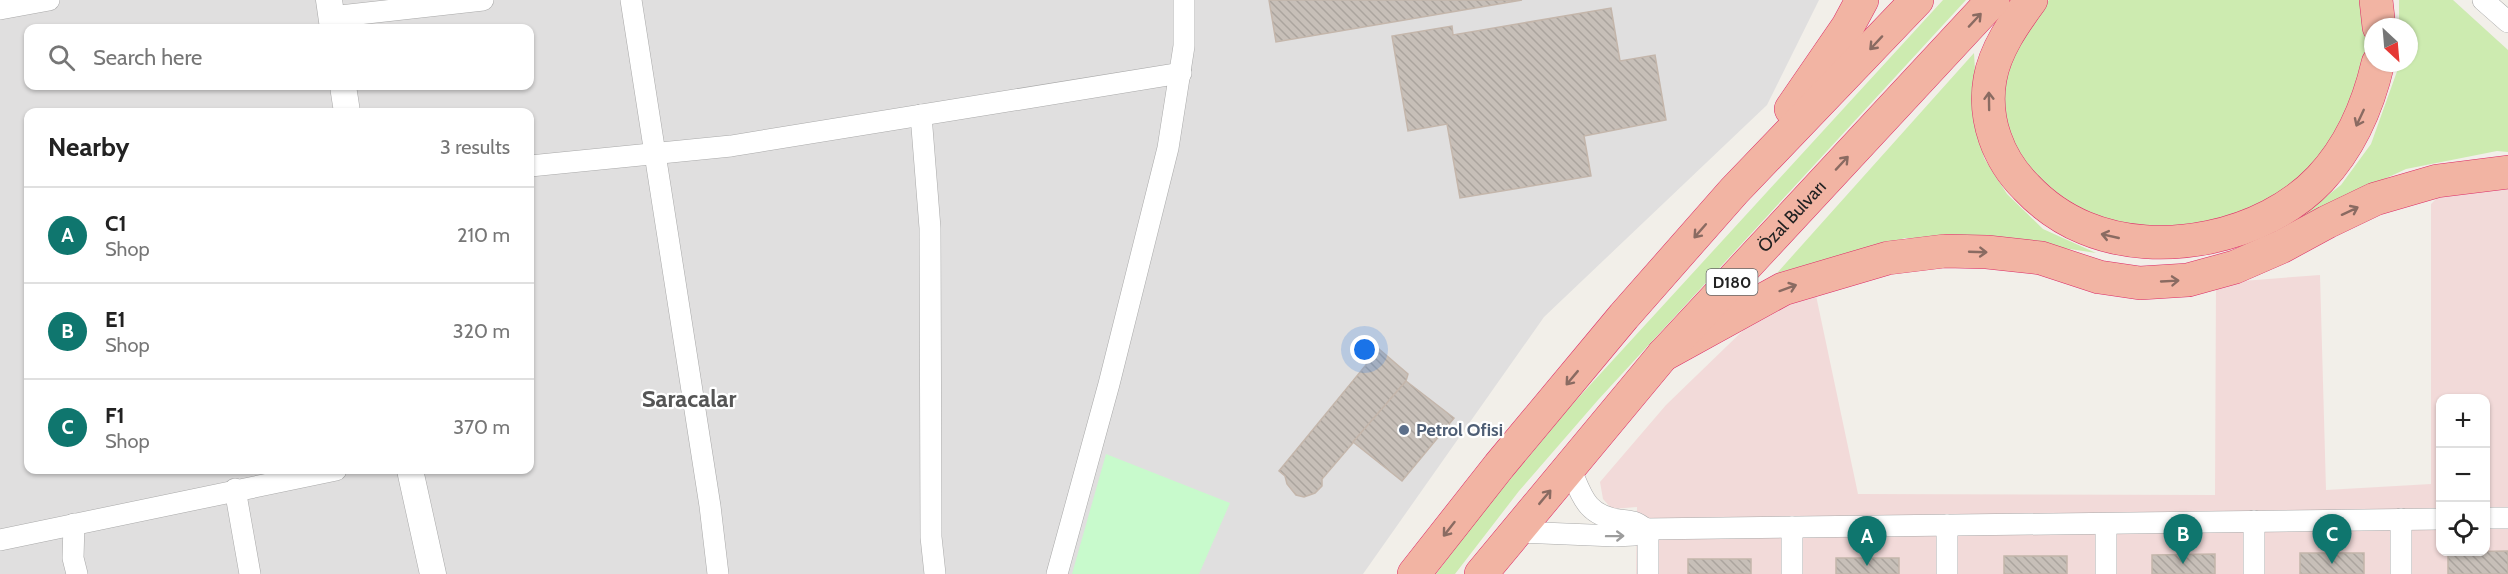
<!DOCTYPE html>
<meta charset="utf-8">
<style>
:root{--surface:#fff;--page:#f2f2f2;--text:#222;--muted:#767676;--line:#e0e0e0;--accent:#0f766e}
body{margin:0;font-family:Cabin,sans-serif;background:var(--page);color:var(--text)}
.controls{position:absolute;right:18px;bottom:18px;display:grid;overflow:hidden;border-radius:12px;box-shadow:0 2px 4px #0004}
.controls button{width:54px;height:54px;display:grid;place-items:center;padding:0;border:0;border-bottom:2px solid var(--line);background:var(--surface);color:var(--text);font:30px sans-serif}
.compass{position:absolute;left:2364px;top:18px;width:54px;height:54px;border-radius:50%;background:var(--surface);box-shadow:0 2px 4px #0004;rotate:154deg}
.you{position:absolute;left:1365px;top:350px;width:21px;height:21px;margin:-15px;border:4px solid #fff;border-radius:50%;background:#1a73e8;box-shadow:0 0 0 9px #1a73e833}
.badge{display:grid;place-items:center;width:39px;height:39px;border-radius:50%;background:var(--accent);color:#fff;font-size:20px;font-weight:700}
.pin{position:absolute;translate:-50% -50px;filter:drop-shadow(0 2px 3px #0008)}
.pin::after{content:'';position:absolute;top:32px;width:21px;height:18px;background:inherit;clip-path:polygon(0 0,100% 0,50% 100%)}
.list{margin:0;padding:0;list-style:none}
h2{display:flex;justify-content:space-between;align-items:center;height:78px;margin:0;padding:0 24px;font-size:26px}
h2 small{font-size:20px;font-weight:400;color:var(--muted)}
.list li{display:grid;grid-template-columns:39px 1fr auto;gap:18px;align-items:center;box-sizing:border-box;height:96px;padding:0 24px;border-top:2px solid var(--line)}
.list b{display:block;font-size:22px;white-space:nowrap}
.list p{margin:0;font-size:20px;white-space:nowrap;color:var(--muted)}
.list em{font-size:20px;font-style:normal;color:var(--muted)}
.icon{flex:none;width:33px;height:33px;fill:none;stroke:currentColor;stroke-width:2;stroke-linecap:round;stroke-linejoin:round}
.map{position:relative;flex:none;width:2508px;height:574px;overflow:hidden}
.search{position:absolute;background:var(--surface);box-shadow:0 2px 4px #0004;left:24px;top:24px;width:510px;height:66px;display:flex;align-items:center;gap:15px;box-sizing:border-box;padding:0 21px;border-radius:12px;color:var(--muted);font-size:22px}
.panel{position:absolute;background:var(--surface);box-shadow:0 2px 4px #0004;left:24px;top:108px;width:510px;height:366px;border-radius:12px}
.map>svg:first-child{display:block}
.residential{fill:#e0dfdf;fill-rule:evenodd}
.commercial{fill:#f2dad9;fill-rule:evenodd}
.grass{fill:#cdebb0}
.park{fill:#c8facc}
.building{fill:url(#building-back-hatch);stroke:#c4b6ab;stroke-width:1.5}
.lines{fill:none;stroke-linecap:round;stroke-linejoin:round}
.minor-casing{stroke:#a9a9a9;stroke-width:22}
.tertiary-casing{stroke:#a9a9a9;stroke-width:27}
.trunk-casing{stroke:#dc2a67;stroke-width:34}
.minor{stroke:#fff;stroke-width:21}
.tertiary{stroke:#fff;stroke-width:26}
.trunk{stroke:#f2b4a3;stroke-width:33}
.oneway{stroke:#8a6b62}
.oneway2{stroke:#9c9c9c}
.service-dot{fill:#5c6f8a;stroke:#fff;stroke-width:2}
.labels{text-anchor:middle;stroke-width:4.5;stroke-linejoin:round;paint-order:stroke}
.shield{fill:#fff;stroke:#646464;stroke-width:1.5}
.shield-label{font-size:16px;font-weight:bold;fill:#222}
.street-label{font-size:18px;fill:#222;stroke:#fff}
.service-label{font-size:18px;font-weight:bold;fill:#4e5e75;stroke:#fff;text-anchor:start}
.district-label{font-size:24px;font-weight:bold;fill:#555;stroke:#fff}
</style>
<div class="map">
<svg width="2508" height="574" viewBox="0 0 2508 574">
<defs>
<pattern id="building-back-hatch" width="6" height="6" patternUnits="userSpaceOnUse" patternTransform="scale(1.5)"><rect width="6" height="6" fill="#c7bfb8"/><path d="M-1 5l2 2M0 0l6 6M5-1l2 2" fill="none" stroke="#aba49e"/></pattern>
</defs>
<rect width="100%" height="100%" fill="#f2efe9"/>
<path class="residential" d="M0 0H1819L1767 105 1544 317 1363 574H0ZM28 28H530V86H28ZM28 112H530V470H28Z"/>
<path class="commercial" d="M2508 185V574H1636L1637 507 1612 509 1603 499 1600 482 1666 405 1758 316 1814 286 1858 494 2215 495 2216 283 2320 275 2326 490 2431 484V204L2442 193ZM2440 398H2486V552H2440Z"/>
<g class="grass">
<polygon points="1943,0 1966,0 1598,400 1519,491 1455,574 1436,574 1479,517 1569,408"/>
<polygon points="2049,0 2365,0 2366,46 2362,75 2336,135 2318,158 2292,184 2269,200 2234,216 2197,225 2158,228 2126,224 2096,216 2078,208 2037,179 2010,144 2001,100 2017,36"/>
<polygon points="2399,0 2453,0 2508,50 2508,152 2497,151 2406,169 2296,220 2341,185 2371,144 2400,63 2409,63 2409,27 2399,27"/>
<polygon points="1974,53 1978,121 1984,158 2007,194 2043,229 2096,253 1997,238 1905,238 1777,273"/>
</g>
<polygon class="park" points="1106,454 1230,503 1199,574 1072,574"/>
<g class="building">
<polygon points="1269,0 1522,0 1276,42"/>
<polygon points="1611,8 1620,61 1655,55 1666,120 1584,136 1591,176 1460,198 1447,124 1408,131 1392,36 1452,26 1453,35"/>
<polygon points="1379,349 1408,374 1406,381 1322,479 1322,486 1315,493 1304,497 1296,495 1287,484 1285,476 1279,471"/>
<polygon points="1406,381 1454,418 1402,481 1353,442"/>
<polygon points="2508,551 2508,574 2448,574 2448,552"/>
<rect x="2300" y="553" width="64" height="21"/>
<polygon points="2215,554 2215,574 2152,574 2152,555"/>
<rect x="2004" y="556" width="63" height="18"/>
<rect x="1836" y="558" width="63" height="16"/>
<rect x="1688" y="559" width="63" height="15"/>
</g>
<g class="lines">
<defs>
<g id="minor">
<polyline points="631,0 710,506 718,574"/>
<polyline points="2483,0 2508,22"/>
<polyline points="0,9 49,0"/>
<polyline points="331,17 483,0"/>
<polyline points="921,115 930,228 931,537 935,574"/>
<polyline points="530,166 731,146 1181,73"/>
<path d="M1570 468C1582 495 1585 515 1619 520 1630 521 1636 521 1645 529"/>
<polyline points="235,489 250,574"/>
<polyline points="2486,518 2508,518"/>
<polyline points="2401,519 2401,574"/>
<polyline points="2254,521 2254,574"/>
<polyline points="74,524 73,558 77,574"/>
<polyline points="2106,524 2106,574"/>
<polyline points="1947,525 1947,574"/>
<polyline points="1792,527 1792,574"/>
<polyline points="1515,532 1615,536 1634,535 1645,529 2440,519"/>
<polyline points="0,540 336,470"/>
<polyline points="1057,574 1109,384 1168,148 1184,46 1184,0"/>
<polyline points="1648,574 1648,529"/>
</g>
<g id="tertiary">
<polyline points="329,0 333,28"/>
<polyline points="343,86 347,112"/>
<polyline points="410,470 433,574"/>
</g>
<g id="trunk">
<path d="M2031 0C2014 23 1995 50 1990 79 1983 119 1998 159 2026 187 2042 204 2063 219 2085 228 2159 259 2264 238 2320 179 2351 146 2368 106 2378 63"/>
<polyline points="2376,0 2379,27"/>
<polyline points="1791,109 1848,26 1862,0"/>
<polyline points="1663,355 1783,289 1888,258 1945,251 1987,252 2041,258 2099,277 2140,283 2188,280 2235,267 2281,247 2327,222 2375,199 2437,181 2508,172"/>
<polyline points="1414,574 1499,466 1624,316 1734,191 1917,0"/>
<path id="s1" d="M1481 574 1663 355 1993 0"/>
</g>
</defs>
<use href="#minor" class="minor-casing"/>
<use href="#tertiary" class="tertiary-casing"/>
<use href="#trunk" class="trunk-casing"/>
<use href="#minor" class="minor"/>
<use href="#tertiary" class="tertiary"/>
<use href="#trunk" class="trunk"/>
</g>
<defs><path id="oneway-shaft" d="M-6 0H5M1.5-3L5.5 0L1.5 3" fill="none" stroke-width="1.6" stroke-linecap="round" stroke-linejoin="round" transform="scale(1.5)"/></defs>
<g class="oneway">
<use href="#oneway-shaft" transform="translate(1975 20) rotate(-47)"/>
<use href="#oneway-shaft" transform="translate(1876 43) rotate(133)"/>
<use href="#oneway-shaft" transform="translate(1989 101) rotate(-91)"/>
<use href="#oneway-shaft" transform="translate(2360 118) rotate(115)"/>
<use href="#oneway-shaft" transform="translate(1842 163) rotate(-47)"/>
<use href="#oneway-shaft" transform="translate(2350 211) rotate(-25)"/>
<use href="#oneway-shaft" transform="translate(1700 231) rotate(131)"/>
<use href="#oneway-shaft" transform="translate(2110 236) rotate(-167)"/>
<use href="#oneway-shaft" transform="translate(1978 252) rotate(2)"/>
<use href="#oneway-shaft" transform="translate(2170 281) rotate(-3)"/>
<use href="#oneway-shaft" transform="translate(1788 288) rotate(-20)"/>
<use href="#oneway-shaft" transform="translate(1572 378) rotate(130)"/>
<use href="#oneway-shaft" transform="translate(1545 497) rotate(-50)"/>
<use href="#oneway-shaft" transform="translate(1449 529) rotate(128)"/>
</g>
<use class="oneway2" href="#oneway-shaft" transform="translate(1615 536) rotate(-1)"/>
<circle class="service-dot" cx="1404" cy="430" r="6"/>
<g class="labels">
<rect class="shield" x="1706.5" y="269" width="51" height="26" rx="4.5"/>
<g class="shield-label">
<text x="1732" y="288">D180</text>
</g>
<g class="street-label">
<text dy="6" stroke="none"><textPath href="#s1" startOffset="474">Özal Bulvarı</textPath></text>
</g>
<g class="service-label">
<text x="1416" y="436">Petrol Ofisi</text>
</g>
<g class="district-label">
<text x="689" y="407">Saracalar</text>
</g>
</g>
</svg>
<div class="controls">
<button>+</button>
<button>−</button>
<button><svg class="icon" aria-label="locate" viewBox="0 0 24 24"><circle cx="12" cy="12" r="6"/><path d="M12 2v4M12 18v4M2 12h4M18 12h4"/></svg></button>
</div>
<svg class="compass" viewBox="-18 -18 36 36"><path d="M0-13l5 13h-10z" fill="#e53935"/><path d="M0 13l5-13h-10z" fill="#767676"/></svg>
<div class="you"></div>
<div class="pin badge" style="left:1867px;top:566px">A</div>
<div class="pin badge" style="left:2183px;top:564px">B</div>
<div class="pin badge" style="left:2332px;top:564px">C</div>
<div class="search"><svg class="icon" aria-label="search" viewBox="0 0 24 24"><circle cx="10" cy="10" r="6"/><path d="M15 15l6 6"/></svg>Search here</div>
<section class="panel">
<h2>Nearby<small>3 results</small></h2>
<ul class="list">
<li><span class="badge">A</span><div><b>C1</b><p>Shop</p></div><em>210 m</em></li>
<li><span class="badge">B</span><div><b>E1</b><p>Shop</p></div><em>320 m</em></li>
<li><span class="badge">C</span><div><b>F1</b><p>Shop</p></div><em>370 m</em></li>
</ul>
</section>
</div>
